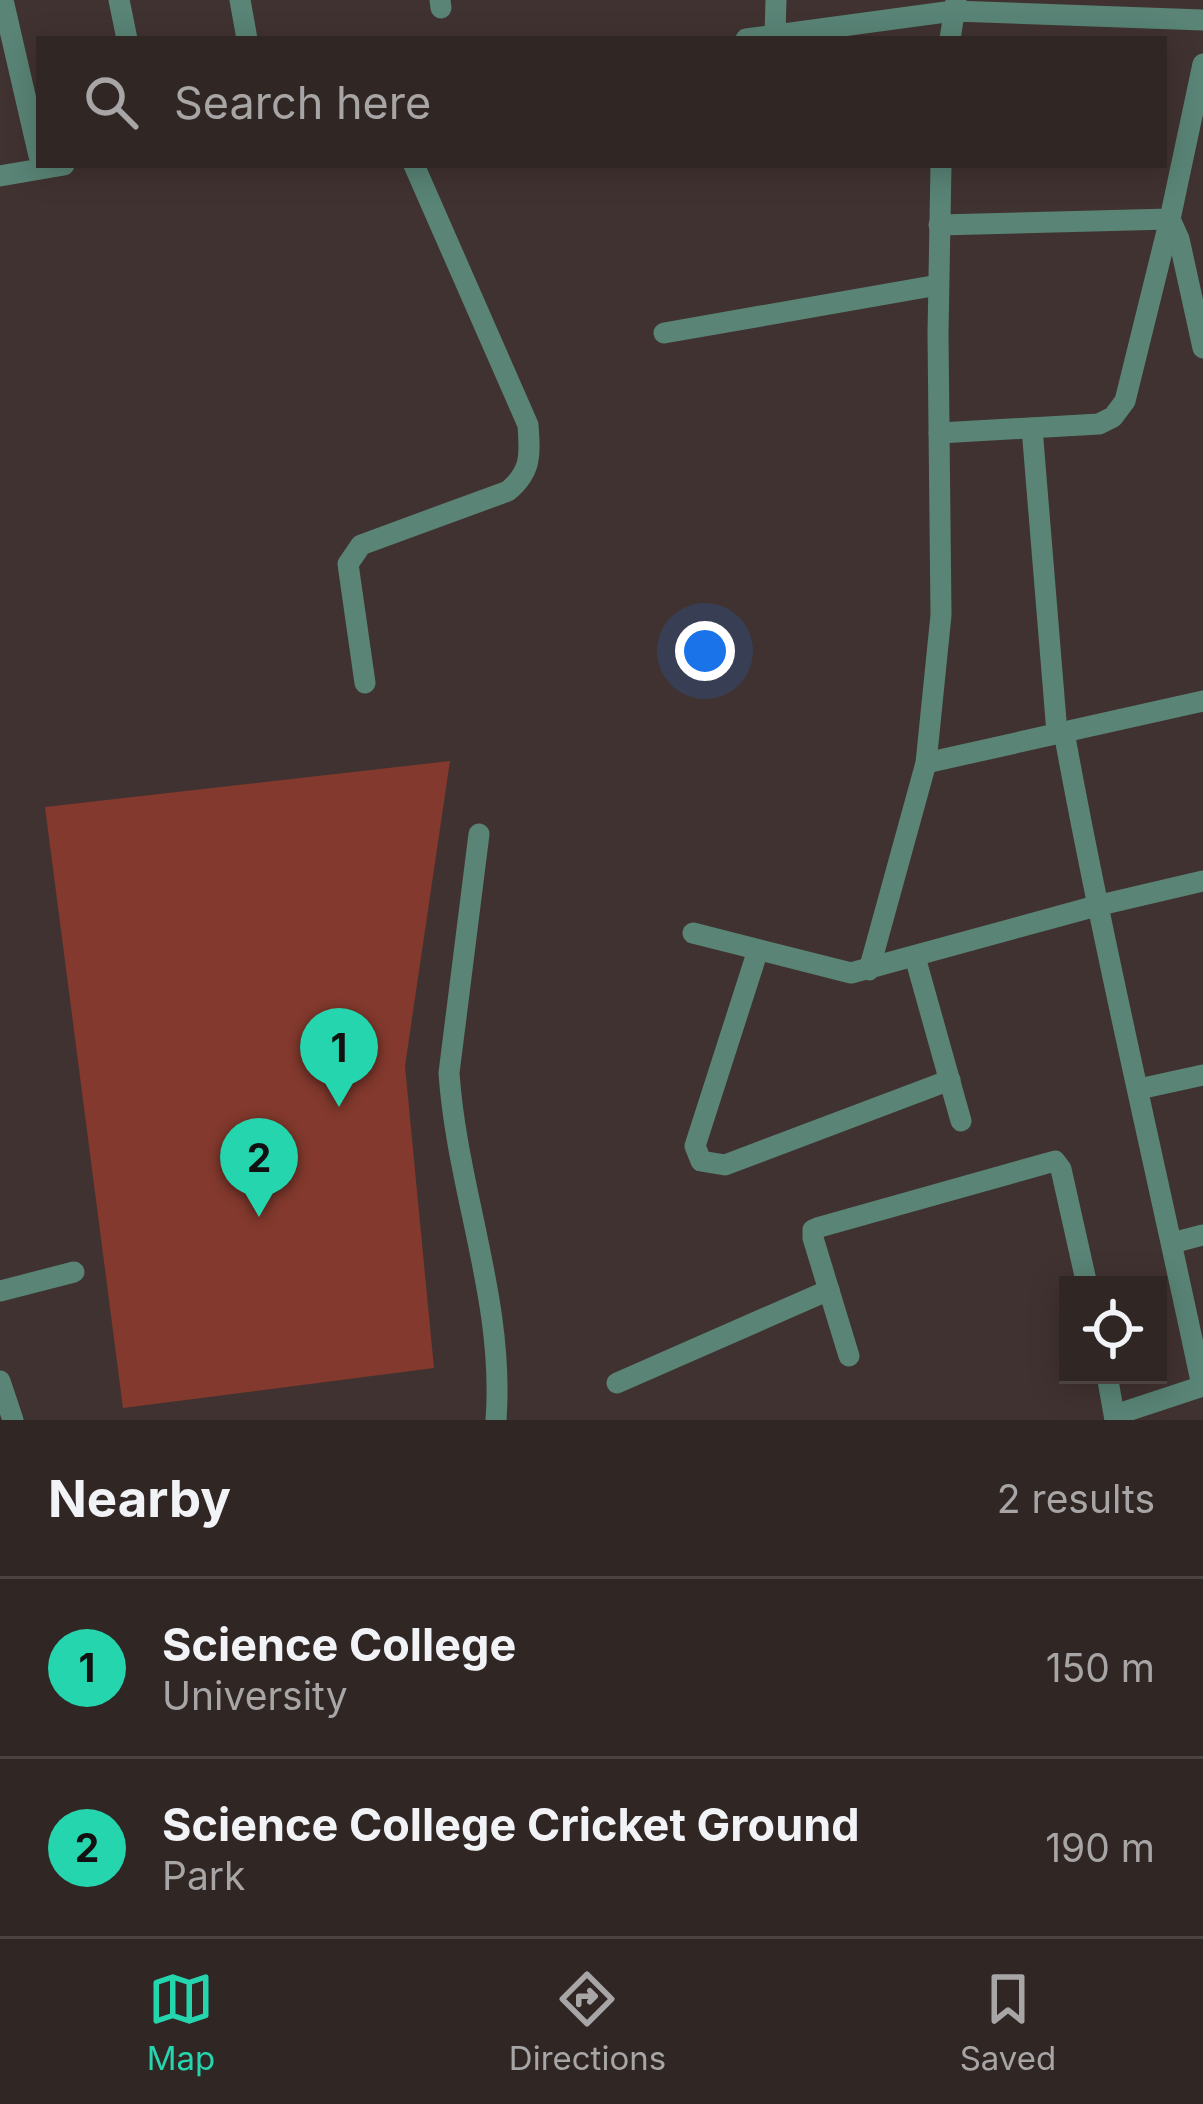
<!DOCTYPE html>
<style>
:root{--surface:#302624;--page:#382e2c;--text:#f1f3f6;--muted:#a8a5a6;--line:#4b4341;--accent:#25d5ae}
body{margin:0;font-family:Inter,sans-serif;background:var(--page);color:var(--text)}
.controls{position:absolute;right:36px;bottom:36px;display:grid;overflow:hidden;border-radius:0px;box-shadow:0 6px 30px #0003}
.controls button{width:108px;height:108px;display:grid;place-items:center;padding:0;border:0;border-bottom:3px solid var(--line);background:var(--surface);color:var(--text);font:60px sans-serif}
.you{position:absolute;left:705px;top:651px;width:42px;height:42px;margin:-30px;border:9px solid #fff;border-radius:50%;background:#1a73e8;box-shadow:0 0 0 18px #1a73e833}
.badge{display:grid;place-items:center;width:78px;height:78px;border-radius:50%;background:var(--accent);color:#111;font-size:39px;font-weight:700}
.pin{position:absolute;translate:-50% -99px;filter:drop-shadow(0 3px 6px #0008)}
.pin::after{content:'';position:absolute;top:63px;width:42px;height:36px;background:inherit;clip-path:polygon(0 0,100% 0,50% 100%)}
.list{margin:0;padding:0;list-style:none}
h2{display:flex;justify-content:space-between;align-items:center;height:156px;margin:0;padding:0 48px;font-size:51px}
h2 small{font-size:39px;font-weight:400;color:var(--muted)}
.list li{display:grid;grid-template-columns:78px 1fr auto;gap:36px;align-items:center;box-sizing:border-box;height:180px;padding:0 48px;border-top:3px solid var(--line)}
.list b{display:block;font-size:45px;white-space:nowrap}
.list p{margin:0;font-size:39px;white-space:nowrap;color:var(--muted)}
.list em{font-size:39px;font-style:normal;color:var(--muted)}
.icon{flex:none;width:66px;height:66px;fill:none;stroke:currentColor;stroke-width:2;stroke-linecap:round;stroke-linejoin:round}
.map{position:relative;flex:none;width:1203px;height:1420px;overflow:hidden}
.search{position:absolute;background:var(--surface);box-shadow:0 6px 30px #0003;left:36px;right:36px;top:36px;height:132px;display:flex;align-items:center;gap:30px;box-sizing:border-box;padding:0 42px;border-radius:0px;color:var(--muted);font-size:45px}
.sheet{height:516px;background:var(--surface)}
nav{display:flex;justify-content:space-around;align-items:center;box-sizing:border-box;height:168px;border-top:3px solid var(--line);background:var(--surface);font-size:33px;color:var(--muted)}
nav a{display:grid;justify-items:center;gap:6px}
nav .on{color:var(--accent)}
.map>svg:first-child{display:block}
.green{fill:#83392d}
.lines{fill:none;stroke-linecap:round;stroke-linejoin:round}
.street{stroke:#598476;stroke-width:21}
</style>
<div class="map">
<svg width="1203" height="1420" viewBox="0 0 1203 1420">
<rect width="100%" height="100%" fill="#403230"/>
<polygon class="green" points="450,761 405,1066 434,1368 123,1408 45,807"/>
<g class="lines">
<g class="street">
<polyline points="3,0 39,156"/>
<polyline points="119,0 127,39"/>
<polyline points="240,0 247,39"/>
<polyline points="440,0 441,8"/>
<polyline points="775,35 776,0"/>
<polyline points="746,39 953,11 1203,20"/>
<polyline points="950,39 956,1"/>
<polyline points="0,176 64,165"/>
<polyline points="939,225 1170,219 1179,239 1203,348"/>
<polyline points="664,333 938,285"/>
<polyline points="1032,428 1057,733"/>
<polyline points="939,433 1099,424 1113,417 1125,401 1170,219 1203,64"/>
<path d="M365 683 348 564 361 545 508 491C532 471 530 454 528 425L414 165"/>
<path d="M1064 732C1104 951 1156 1168 1202 1386"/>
<polyline points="926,763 1203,701"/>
<path d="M479 834 449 1073C457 1190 505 1301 496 1420"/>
<polyline points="693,933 851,973 1096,906 1203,881"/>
<polyline points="758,950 695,1146 701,1161 725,1165 950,1080"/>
<polyline points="915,957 961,1121"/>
<polyline points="869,970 926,763 941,615 938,334 941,165"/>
<polyline points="1139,1089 1203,1075"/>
<polyline points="1172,1243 1203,1235"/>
<polyline points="0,1291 74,1272"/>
<polyline points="849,1356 813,1238 813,1230 820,1227 1055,1161 1061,1169 1087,1285"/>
<polyline points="1107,1375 1115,1420"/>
<polyline points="0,1381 13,1420"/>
<polyline points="617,1383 829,1290"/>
<polyline points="1115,1415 1203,1386"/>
</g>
</g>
</svg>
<div class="controls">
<button><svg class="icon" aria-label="locate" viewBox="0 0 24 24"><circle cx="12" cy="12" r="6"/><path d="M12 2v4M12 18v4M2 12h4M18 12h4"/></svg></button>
</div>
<div class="you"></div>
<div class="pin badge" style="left:339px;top:1107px">1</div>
<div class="pin badge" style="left:259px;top:1217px">2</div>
<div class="search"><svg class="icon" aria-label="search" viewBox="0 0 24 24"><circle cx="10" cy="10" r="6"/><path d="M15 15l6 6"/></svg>Search here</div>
</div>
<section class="sheet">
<h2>Nearby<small>2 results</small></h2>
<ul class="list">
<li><span class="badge">1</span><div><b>Science College</b><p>University</p></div><em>150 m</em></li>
<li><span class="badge">2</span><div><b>Science College Cricket Ground</b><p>Park</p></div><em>190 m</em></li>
</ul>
</section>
<nav>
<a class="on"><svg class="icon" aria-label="map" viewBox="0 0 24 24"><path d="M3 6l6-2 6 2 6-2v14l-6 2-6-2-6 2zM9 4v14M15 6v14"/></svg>Map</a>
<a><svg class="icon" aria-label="directions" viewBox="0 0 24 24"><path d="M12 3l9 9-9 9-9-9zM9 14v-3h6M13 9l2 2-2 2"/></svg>Directions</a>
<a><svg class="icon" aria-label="saved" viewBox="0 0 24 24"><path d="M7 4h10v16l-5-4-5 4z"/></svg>Saved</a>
</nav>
